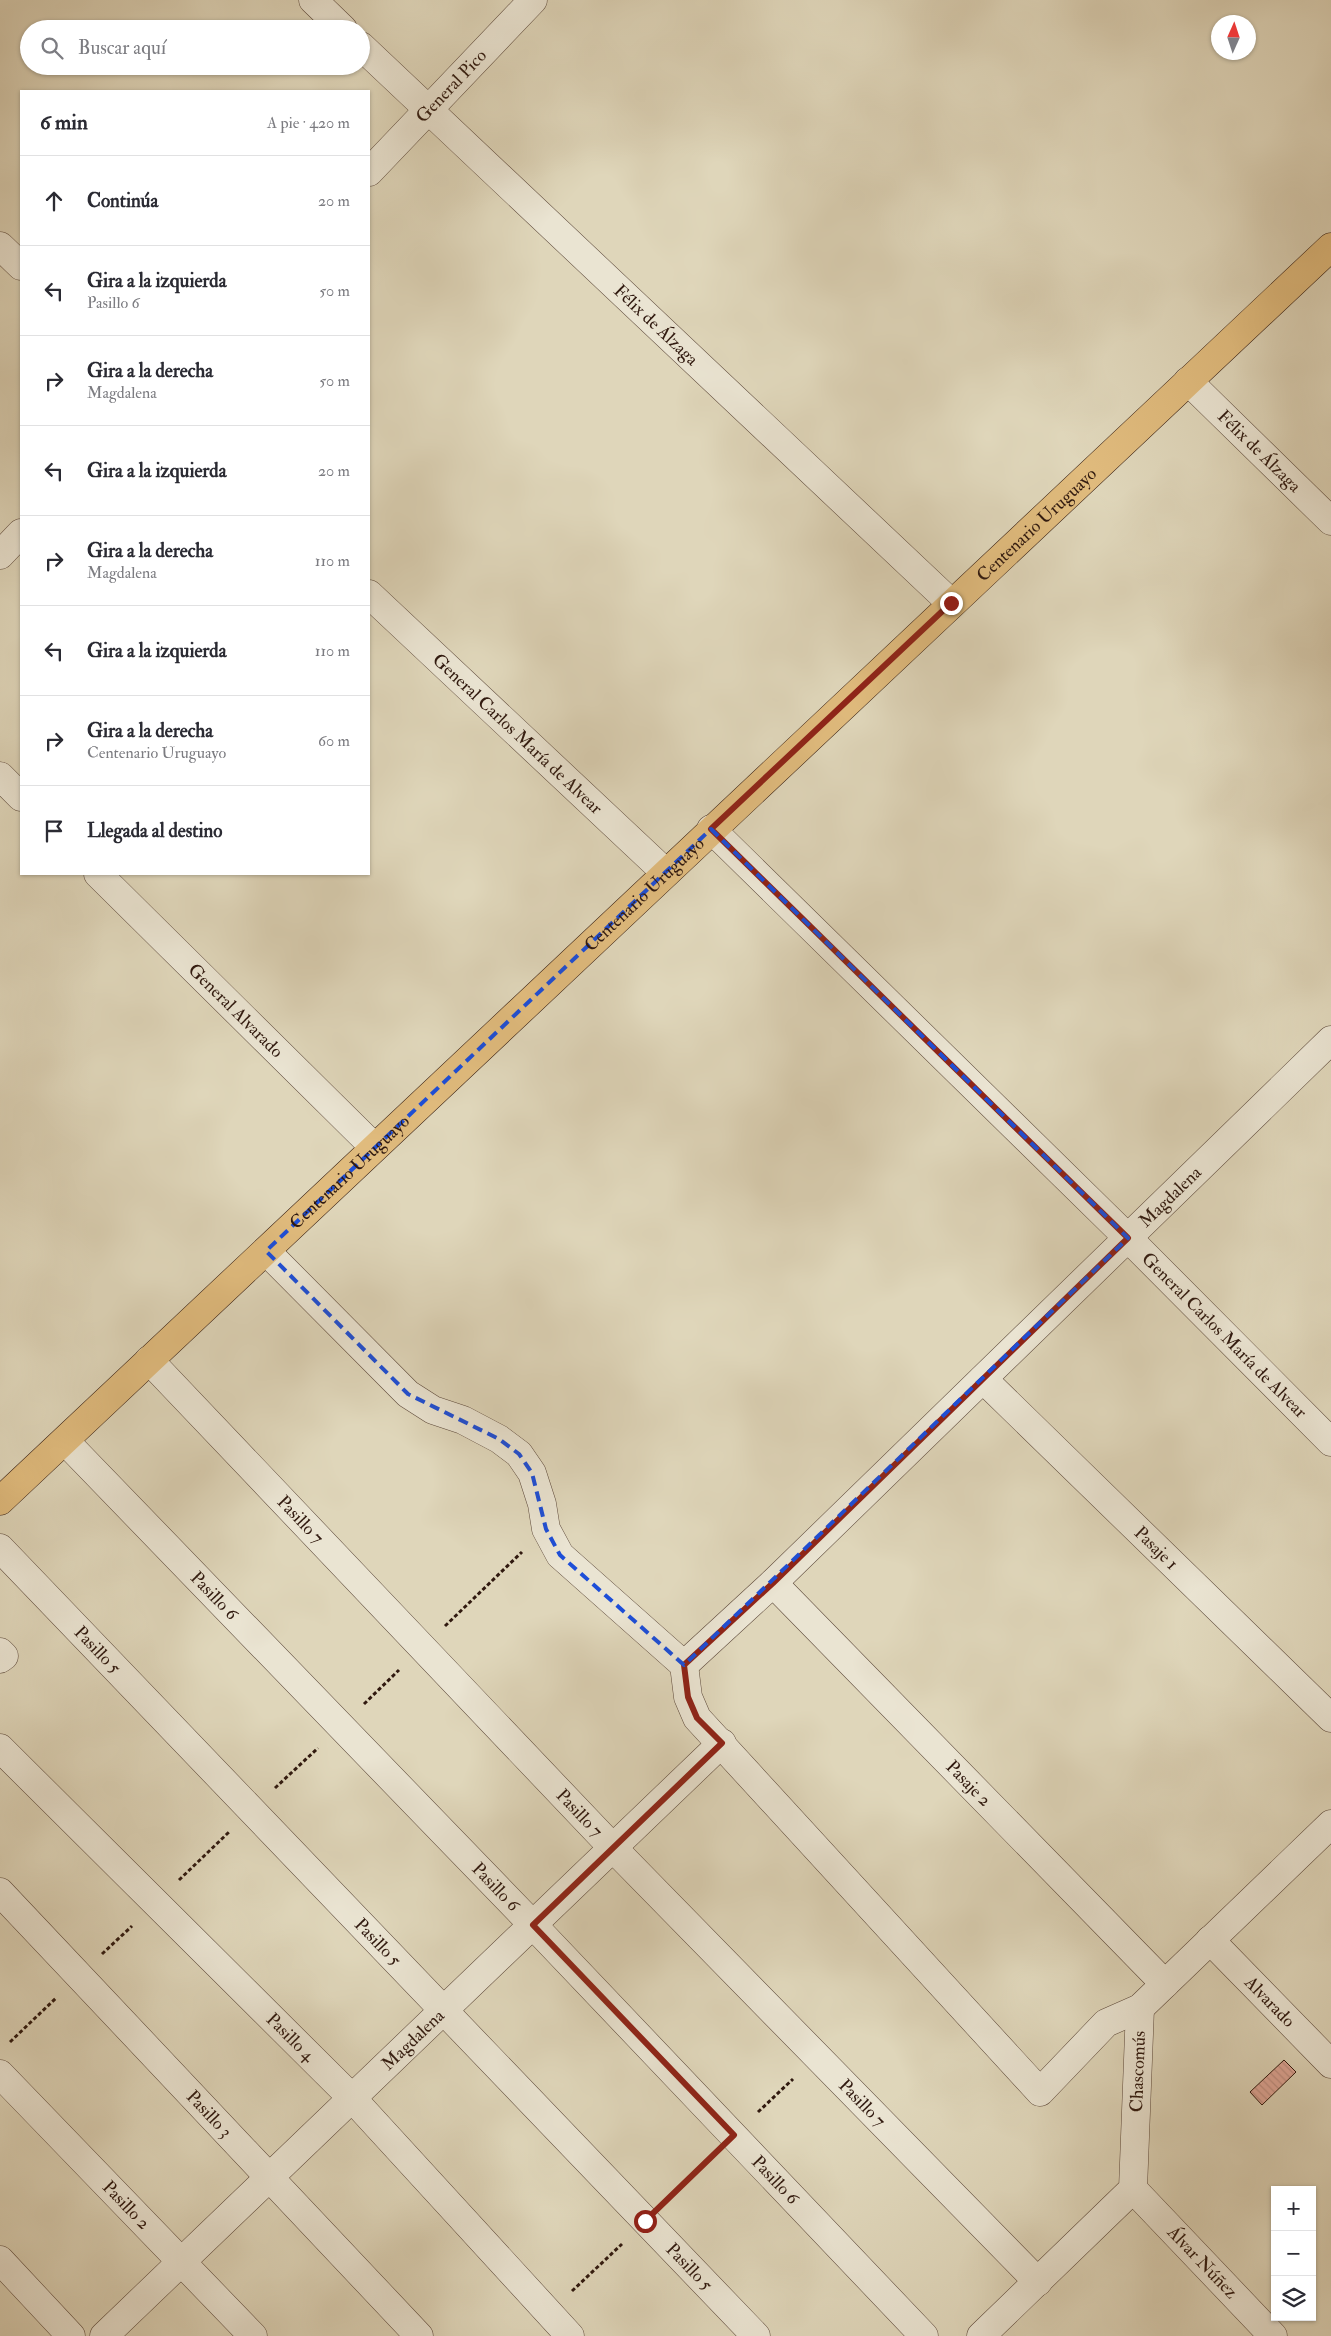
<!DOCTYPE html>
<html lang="es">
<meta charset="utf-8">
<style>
:root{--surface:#fff;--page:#f7f7f7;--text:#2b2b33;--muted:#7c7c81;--line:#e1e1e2}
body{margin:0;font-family:"IM FELL Double Pica",serif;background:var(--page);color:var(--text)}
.controls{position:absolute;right:15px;bottom:15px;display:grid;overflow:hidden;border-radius:0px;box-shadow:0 1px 4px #0004}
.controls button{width:45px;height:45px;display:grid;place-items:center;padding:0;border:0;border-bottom:1px solid var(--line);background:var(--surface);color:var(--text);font:25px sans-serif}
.compass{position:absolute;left:1211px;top:15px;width:45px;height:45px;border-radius:50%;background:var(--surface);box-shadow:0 1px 4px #0004;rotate:3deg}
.stop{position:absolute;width:15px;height:15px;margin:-11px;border:4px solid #8f2418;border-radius:50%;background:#fff}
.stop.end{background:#8f2418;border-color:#fff;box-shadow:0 1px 5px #0008}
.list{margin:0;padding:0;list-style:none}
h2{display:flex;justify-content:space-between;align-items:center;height:65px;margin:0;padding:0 20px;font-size:21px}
h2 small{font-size:16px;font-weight:400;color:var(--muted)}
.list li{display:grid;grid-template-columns:32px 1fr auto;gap:15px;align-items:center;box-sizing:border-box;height:90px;padding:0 20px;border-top:1px solid var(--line)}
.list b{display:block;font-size:19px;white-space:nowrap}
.list p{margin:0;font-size:16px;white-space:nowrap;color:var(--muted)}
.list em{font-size:16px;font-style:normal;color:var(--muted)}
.icon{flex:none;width:28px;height:28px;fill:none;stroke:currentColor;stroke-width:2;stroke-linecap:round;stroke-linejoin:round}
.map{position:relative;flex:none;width:1331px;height:2336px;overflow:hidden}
.search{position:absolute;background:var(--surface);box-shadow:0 1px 4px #0004;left:20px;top:20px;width:350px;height:55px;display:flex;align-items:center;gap:12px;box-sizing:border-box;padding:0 18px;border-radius:28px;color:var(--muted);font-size:19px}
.panel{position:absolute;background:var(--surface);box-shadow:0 1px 4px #0004;left:20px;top:90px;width:350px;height:785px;border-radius:0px}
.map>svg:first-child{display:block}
.building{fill:url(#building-back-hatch);stroke:#30190f}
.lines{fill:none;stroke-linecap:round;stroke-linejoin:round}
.minor-casing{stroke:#5c483a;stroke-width:29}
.major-casing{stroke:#30190f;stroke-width:29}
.path{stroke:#30190f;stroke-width:3;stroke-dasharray:4 2.5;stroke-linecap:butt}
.minor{stroke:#eae4d2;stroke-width:28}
.major{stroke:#e0bb7d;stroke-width:28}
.route{stroke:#8f2418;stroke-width:6}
.marked{fill:none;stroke:#1d4ed8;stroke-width:4;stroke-dasharray:10 6;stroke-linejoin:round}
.labels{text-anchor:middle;stroke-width:4.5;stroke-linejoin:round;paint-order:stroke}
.street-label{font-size:18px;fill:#30190f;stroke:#eae4d2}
</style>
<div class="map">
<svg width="1331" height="2336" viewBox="0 0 1331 2336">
<defs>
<pattern id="building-back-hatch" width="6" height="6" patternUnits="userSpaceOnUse" patternTransform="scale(1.25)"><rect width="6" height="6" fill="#e1a899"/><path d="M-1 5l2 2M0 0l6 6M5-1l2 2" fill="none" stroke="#c19083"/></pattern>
</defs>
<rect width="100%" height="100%" fill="#dfd6ba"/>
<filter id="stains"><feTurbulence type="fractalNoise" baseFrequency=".004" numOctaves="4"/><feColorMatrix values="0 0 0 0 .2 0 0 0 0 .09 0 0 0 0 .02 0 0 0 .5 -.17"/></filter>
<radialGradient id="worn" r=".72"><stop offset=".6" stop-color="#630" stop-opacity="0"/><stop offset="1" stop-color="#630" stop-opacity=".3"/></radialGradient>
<polygon class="building" points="1284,2060 1296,2072 1262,2105 1250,2092"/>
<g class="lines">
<defs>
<g id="minor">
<polyline points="313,0 343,29"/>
<path id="s1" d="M361 46 951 603"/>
<path id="s2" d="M369 172 533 0"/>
<polyline points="0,246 21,266"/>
<path id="s3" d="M1188 381 1331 521"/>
<polyline points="0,555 21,533"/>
<path id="s4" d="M369 594 666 873"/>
<polyline points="0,776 21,797"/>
<path id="s5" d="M711 829 1128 1238 1331 1442"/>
<path id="s6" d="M98 874 374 1147"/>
<polyline points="266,1251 408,1394 433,1410 463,1420 499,1439 519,1454 532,1473 542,1504 546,1529 560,1555 684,1665 688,1697 697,1718 1040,2092 1106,2023 1140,2008 1331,1824"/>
<path id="s7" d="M149 1360 613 1848 1038 2282"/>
<path id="s8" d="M983 1379 1331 1718"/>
<path id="s9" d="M65 1441 533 1925 924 2336"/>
<path id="s10" d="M0 1548 756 2336"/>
<path id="s11" d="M773 1583 1165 1984"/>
<polyline points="0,1652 4,1656 0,1659"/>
<path id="s12" d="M684 1665 773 1583 1331 1040"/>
<path id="s13" d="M0 1748 351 2097 570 2336"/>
<path id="s14" d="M0 1892 419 2336"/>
<path id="s15" d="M1210 1940 1331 2064"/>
<path id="s16" d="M0 2074 253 2336"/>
<path id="s17" d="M1133 2189 1273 2336"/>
<polyline points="0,2260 71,2336"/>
<path id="s18" d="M104 2336 722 1743"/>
<path id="s19" d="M981 2336 1133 2189 1140 2008"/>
</g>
<g id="major">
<path id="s20" d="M0 1501 1331 247"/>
</g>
</defs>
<use href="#minor" class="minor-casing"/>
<use href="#major" class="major-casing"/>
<g class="path">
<polyline points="445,1626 522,1552"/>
<polyline points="364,1704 399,1670"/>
<polyline points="275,1788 318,1748"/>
<polyline points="179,1880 229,1832"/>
<polyline points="102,1954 132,1926"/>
<polyline points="10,2042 56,1998"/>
<polyline points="758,2112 793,2079"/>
<polyline points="670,2198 710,2158"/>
<polyline points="572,2291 622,2244"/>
</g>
<use href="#minor" class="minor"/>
<use href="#major" class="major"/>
</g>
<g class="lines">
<polyline class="route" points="645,2221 734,2135 533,1925 722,1743 697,1718 688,1697 684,1665 773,1583 1128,1238 711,829 951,603"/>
</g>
<path class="marked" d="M711 829 1128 1238 684 1665 560 1555 546 1529 532 1473 519 1454 499 1439 408 1394 266 1251Z"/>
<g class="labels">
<g class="street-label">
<text dy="6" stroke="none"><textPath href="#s2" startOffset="119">General Pico</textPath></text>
<text dy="6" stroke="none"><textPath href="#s1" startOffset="406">Félix de Álzaga</textPath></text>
<text dy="6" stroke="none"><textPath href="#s3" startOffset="100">Félix de Álzaga</textPath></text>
<text dy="6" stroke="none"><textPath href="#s20" startOffset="1424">Centenario Uruguayo</textPath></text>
<text dy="6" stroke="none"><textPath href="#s4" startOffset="204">General Carlos María de Alvear</textPath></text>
<text dy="6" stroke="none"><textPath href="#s20" startOffset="885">Centenario Uruguayo</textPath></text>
<text dy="6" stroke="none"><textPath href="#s6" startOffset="194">General Alvarado</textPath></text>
<text dy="6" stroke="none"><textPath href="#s20" startOffset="480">Centenario Uruguayo</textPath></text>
<text dy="6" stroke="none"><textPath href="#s12" startOffset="675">Magdalena</textPath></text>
<text dy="6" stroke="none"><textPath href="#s5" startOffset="721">General Carlos María de Alvear</textPath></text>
<text dy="6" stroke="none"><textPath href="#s7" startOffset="220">Pasillo 7</textPath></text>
<text dy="6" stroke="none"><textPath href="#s8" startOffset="242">Pasaje 1</textPath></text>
<text dy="6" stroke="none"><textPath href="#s9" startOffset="215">Pasillo 6</textPath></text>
<text dy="6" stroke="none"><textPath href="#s10" startOffset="141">Pasillo 5</textPath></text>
<text dy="6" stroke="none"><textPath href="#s11" startOffset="280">Pasaje 2</textPath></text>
<text dy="6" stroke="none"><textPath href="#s7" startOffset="625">Pasillo 7</textPath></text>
<text dy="6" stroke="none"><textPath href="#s9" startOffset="620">Pasillo 6</textPath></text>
<text dy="6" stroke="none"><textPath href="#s10" startOffset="546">Pasillo 5</textPath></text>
<text dy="6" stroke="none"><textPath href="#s15" startOffset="86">Alvarado</textPath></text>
<text dy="6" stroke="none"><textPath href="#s13" startOffset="410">Pasillo 4</textPath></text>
<text dy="6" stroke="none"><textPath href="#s18" startOffset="428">Magdalena</textPath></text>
<text dy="6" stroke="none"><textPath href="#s19" startOffset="329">Chascomús</textPath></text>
<text dy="6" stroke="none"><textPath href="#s7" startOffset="1030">Pasillo 7</textPath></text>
<text dy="6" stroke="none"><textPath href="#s14" startOffset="305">Pasillo 3</textPath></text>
<text dy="6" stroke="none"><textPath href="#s9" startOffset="1025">Pasillo 6</textPath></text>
<text dy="6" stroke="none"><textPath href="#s16" startOffset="182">Pasillo 2</textPath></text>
<text dy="6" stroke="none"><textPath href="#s17" startOffset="101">Álvar Núñez</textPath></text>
<text dy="6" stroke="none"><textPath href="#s10" startOffset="996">Pasillo 5</textPath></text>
</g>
</g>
<rect width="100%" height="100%" filter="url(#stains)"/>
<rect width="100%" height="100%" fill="url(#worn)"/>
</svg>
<div class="controls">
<button>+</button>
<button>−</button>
<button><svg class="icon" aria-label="layers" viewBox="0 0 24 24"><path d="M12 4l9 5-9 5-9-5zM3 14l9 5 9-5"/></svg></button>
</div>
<svg class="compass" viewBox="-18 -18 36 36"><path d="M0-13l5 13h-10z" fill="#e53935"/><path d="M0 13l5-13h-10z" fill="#7c7c81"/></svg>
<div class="stop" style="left:645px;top:2221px"></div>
<div class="stop end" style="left:951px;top:603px"></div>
<div class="search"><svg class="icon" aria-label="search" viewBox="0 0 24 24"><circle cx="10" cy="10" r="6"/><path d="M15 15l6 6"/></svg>Buscar aquí</div>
<section class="panel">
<h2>6 min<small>A pie · 420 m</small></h2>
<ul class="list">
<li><svg class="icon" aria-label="ahead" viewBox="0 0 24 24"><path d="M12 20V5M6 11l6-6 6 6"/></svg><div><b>Continúa</b></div><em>20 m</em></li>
<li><svg class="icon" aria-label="left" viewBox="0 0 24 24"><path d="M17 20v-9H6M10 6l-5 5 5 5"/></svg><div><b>Gira a la izquierda</b><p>Pasillo 6</p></div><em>50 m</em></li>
<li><svg class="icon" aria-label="right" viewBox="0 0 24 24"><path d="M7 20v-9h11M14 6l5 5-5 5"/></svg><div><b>Gira a la derecha</b><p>Magdalena</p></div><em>50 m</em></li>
<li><svg class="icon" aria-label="left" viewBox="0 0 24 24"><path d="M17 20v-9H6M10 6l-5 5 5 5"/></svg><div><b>Gira a la izquierda</b></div><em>20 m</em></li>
<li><svg class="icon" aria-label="right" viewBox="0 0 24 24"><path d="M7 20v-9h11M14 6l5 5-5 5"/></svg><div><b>Gira a la derecha</b><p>Magdalena</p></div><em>110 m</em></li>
<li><svg class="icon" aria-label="left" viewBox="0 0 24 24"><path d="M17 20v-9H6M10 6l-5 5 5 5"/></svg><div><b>Gira a la izquierda</b></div><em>110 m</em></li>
<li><svg class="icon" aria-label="right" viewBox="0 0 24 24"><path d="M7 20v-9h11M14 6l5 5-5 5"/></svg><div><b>Gira a la derecha</b><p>Centenario Uruguayo</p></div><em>60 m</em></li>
<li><svg class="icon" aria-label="arrive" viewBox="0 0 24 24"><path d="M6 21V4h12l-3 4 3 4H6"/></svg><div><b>Llegada al destino</b></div></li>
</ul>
</section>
</div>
